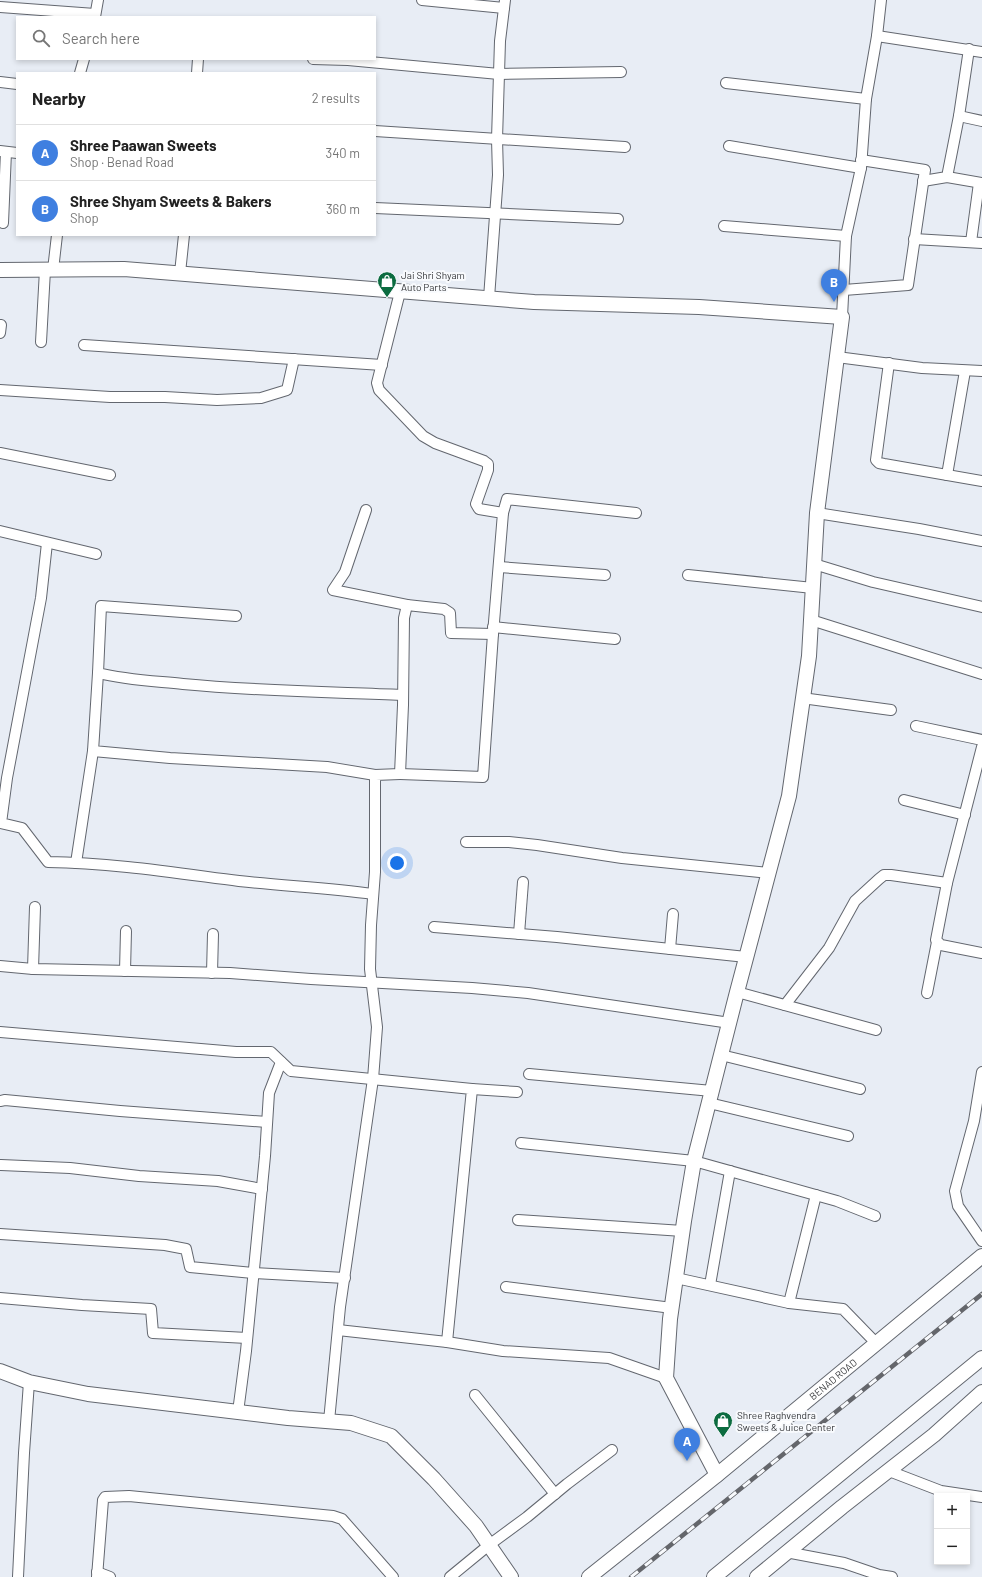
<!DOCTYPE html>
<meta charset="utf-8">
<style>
:root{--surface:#fff;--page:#f2f2f2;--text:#222;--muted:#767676;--line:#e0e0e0;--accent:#0c6c40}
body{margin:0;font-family:Barlow,sans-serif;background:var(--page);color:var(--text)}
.controls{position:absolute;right:12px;bottom:12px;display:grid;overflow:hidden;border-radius:0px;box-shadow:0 2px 6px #0003}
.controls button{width:36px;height:36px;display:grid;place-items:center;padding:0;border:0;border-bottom:1px solid var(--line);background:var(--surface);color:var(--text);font:20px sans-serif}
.you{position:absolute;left:397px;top:863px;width:14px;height:14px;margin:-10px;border:3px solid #fff;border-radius:50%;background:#1a73e8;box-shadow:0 0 0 6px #1a73e833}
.badge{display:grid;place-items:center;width:26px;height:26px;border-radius:50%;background:var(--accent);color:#fff;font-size:13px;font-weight:700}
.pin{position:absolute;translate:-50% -33px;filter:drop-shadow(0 1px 2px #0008)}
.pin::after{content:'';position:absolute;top:21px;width:14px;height:12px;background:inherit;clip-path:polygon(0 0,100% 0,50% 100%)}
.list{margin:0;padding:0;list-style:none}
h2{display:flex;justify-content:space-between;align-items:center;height:52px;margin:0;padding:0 16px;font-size:17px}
h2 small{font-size:13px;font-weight:400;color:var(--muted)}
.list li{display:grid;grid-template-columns:26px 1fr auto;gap:12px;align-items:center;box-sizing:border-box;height:56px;padding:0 16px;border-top:1px solid var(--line)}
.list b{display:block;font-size:15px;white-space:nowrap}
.list p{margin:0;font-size:13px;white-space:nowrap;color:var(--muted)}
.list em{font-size:13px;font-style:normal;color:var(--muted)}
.icon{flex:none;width:22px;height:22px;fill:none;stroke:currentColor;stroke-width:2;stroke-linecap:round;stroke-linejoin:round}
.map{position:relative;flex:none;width:982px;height:1577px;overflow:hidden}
.search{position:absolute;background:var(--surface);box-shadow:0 2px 6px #0003;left:16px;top:16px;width:360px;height:44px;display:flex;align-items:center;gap:10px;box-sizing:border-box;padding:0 14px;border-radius:0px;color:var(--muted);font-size:15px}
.panel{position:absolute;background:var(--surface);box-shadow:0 2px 6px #0003;left:16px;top:72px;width:360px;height:164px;border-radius:0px}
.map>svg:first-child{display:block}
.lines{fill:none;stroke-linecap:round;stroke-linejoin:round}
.street-casing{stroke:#63676f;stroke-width:12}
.secondary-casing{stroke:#63676f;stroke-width:16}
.street{stroke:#fff;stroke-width:10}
.secondary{stroke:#fff;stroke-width:14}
.rail-casing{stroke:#64666b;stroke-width:4.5}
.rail{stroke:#f8fafd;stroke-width:3;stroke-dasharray:9;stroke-linecap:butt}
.labels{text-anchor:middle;stroke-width:4;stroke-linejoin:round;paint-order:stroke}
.poi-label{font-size:10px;fill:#35373a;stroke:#f8fafd;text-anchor:start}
.street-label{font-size:10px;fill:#35373a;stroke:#f8fafd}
</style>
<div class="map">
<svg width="982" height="1577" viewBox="0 0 982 1577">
<rect width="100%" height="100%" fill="#e8edf5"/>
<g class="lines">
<defs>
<g id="street">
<polyline points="422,0 504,8"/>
<polyline points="0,7 95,14"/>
<polyline points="95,17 98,0"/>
<polyline points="877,36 982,52"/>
<polyline points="313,59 348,60 499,74 621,72"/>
<polyline points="80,73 84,59"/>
<polyline points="197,73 198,59"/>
<polyline points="0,82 17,84"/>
<polyline points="726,83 866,99"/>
<polyline points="959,116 982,121"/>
<polyline points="375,131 625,147"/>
<polyline points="729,146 861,168"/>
<polyline points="0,151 17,153"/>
<polyline points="947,177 982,183"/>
<polyline points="923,181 947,177 959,116 969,49"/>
<polyline points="375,208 618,219"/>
<polyline points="3,223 6,152"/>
<polyline points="724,226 846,236"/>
<polyline points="914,239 982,243"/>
<polyline points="971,242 979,183"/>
<polyline points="53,270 57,235"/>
<polyline points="180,273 184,235"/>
<polyline points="844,290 908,285 925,170 861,160"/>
<polyline points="489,298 498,175 497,139 500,41 505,0"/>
<polyline points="842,317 846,236 861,168 866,99 877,36 881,0"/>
<polyline points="0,333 1,325"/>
<polyline points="41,342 45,270"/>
<polyline points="84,345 382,365"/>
<polyline points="837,357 922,368 982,371"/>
<polyline points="889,363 876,460 879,463 884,464 982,481"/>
<polyline points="0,390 110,397 165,397 217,400 261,398 287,390 294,359"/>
<polyline points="0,453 110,475"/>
<polyline points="947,475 965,371"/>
<polyline points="366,510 345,572 333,590 407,605"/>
<polyline points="503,513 507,499 636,513"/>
<polyline points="817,513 919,529 982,541"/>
<polyline points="0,531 96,554"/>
<path d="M47 543 41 598 7 778 1 823 22 828 48 862C113 863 176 873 239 881 284 886 329 888 373 894"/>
<polyline points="814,564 873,582 982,607"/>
<polyline points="499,567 605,575"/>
<polyline points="688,575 813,588"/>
<path d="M236 616 101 606 98 673C126 680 154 681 183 684 256 691 329 692 402 695"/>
<polyline points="811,620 982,674"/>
<polyline points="493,627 615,639"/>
<polyline points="98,673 93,751 170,758 327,767 375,775"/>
<polyline points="802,698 891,710"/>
<polyline points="916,726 982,740"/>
<polyline points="982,747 947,883 936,940 941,945 982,953"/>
<polyline points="400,774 483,777 493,634"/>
<polyline points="904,800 965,815"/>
<polyline points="466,842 509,842 537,845 622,858 769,873"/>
<polyline points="76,863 93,751"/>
<polyline points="434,927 557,937 746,957"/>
<polyline points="519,934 523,882"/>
<polyline points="670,949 673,914"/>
<polyline points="0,966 33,969 230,973 311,979 472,988 528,993 730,1023"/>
<polyline points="33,969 35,907"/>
<polyline points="125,971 126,931"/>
<polyline points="212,973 213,934"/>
<polyline points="737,992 876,1030"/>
<polyline points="927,993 937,942"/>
<polyline points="785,1005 829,948 855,901 879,879 884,875 891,875 947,883"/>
<polyline points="0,1032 236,1052 271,1052 291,1071 472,1089 447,1342"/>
<polyline points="721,1055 860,1089"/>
<polyline points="982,1072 974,1121 955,1191 958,1206 982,1241"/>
<polyline points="529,1074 712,1091"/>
<polyline points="472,1089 517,1092"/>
<polyline points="0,1101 5,1100 120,1111 267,1122"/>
<polyline points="709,1103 848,1136"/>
<polyline points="521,1143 694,1161 837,1201 875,1216"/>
<polyline points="1,1165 70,1168 139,1176 218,1181 262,1189"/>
<polyline points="518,1220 683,1231"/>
<polyline points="0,1234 165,1245 186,1249 190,1267 253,1273 345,1278"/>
<polyline points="676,1278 789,1303 843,1309 876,1343"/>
<polyline points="710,1285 730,1171"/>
<polyline points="506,1287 672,1308"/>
<polyline points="0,1298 82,1305 151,1309 153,1333 247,1338"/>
<polyline points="789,1303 816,1195"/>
<polyline points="338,1330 447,1342 503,1351 609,1358 666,1378"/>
<polyline points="475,1395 555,1494"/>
<polyline points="238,1412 246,1351 265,1156 269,1093 281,1062"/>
<polyline points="329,1421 340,1307 373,1079 377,1027 370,969 371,925 375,872 375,775 400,774 403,705 404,618 407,605 444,609 450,613 451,633 493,634 503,513 479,509 476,504 488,470 488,464 484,461 435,443 423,436 379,390 377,383 400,292"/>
<polyline points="889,1471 941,1491 982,1497"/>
<polyline points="786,1552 844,1563 879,1575 892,1577"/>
<polyline points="97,1572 110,1577"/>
<polyline points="18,1577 24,1453 29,1382"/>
<polyline points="97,1577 103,1500 105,1497 129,1496 333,1516 342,1519 393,1577"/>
<polyline points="450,1577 489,1545 527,1517 567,1484 612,1450"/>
</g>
<g id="secondary">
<polyline points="0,270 124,269 534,302 699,307 842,317 817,513 809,656 789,796 737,992 694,1161 684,1221 670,1319 666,1378 717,1475"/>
<polyline points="0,1371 29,1382 88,1394 288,1418 351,1423 391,1436 434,1479 476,1526 511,1577"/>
<path id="s1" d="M589 1577 717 1475 982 1256"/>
<polyline points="714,1577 982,1358"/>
<polyline points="757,1577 842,1507 934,1435 982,1392"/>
</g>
</defs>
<use href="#street" class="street-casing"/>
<use href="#secondary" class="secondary-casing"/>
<use href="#street" class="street"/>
<use href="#secondary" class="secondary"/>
<defs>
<polyline id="rail" points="631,1577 982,1294"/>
</defs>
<use href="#rail" class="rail-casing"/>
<use href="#rail" class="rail"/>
</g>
<defs>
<symbol id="shop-pin" viewBox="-11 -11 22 30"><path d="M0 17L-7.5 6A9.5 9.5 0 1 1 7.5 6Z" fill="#0c6c40" stroke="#f8fafd"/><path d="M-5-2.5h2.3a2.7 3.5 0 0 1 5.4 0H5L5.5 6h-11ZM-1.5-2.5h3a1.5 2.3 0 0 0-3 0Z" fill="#fff"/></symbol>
</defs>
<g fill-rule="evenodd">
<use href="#shop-pin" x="376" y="270" width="22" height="30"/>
<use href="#shop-pin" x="712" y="1410" width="22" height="30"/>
</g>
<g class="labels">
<g class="poi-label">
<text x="401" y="279">Jai Shri Shyam<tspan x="401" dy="12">Auto Parts</tspan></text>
<text x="737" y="1419">Shree Raghvendra<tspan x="737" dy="12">Sweets &amp; Juice Center</tspan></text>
</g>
<g class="street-label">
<text dy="4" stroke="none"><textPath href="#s1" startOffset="314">BENAD ROAD</textPath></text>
</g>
</g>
</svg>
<div class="controls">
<button>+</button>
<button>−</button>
</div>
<div class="you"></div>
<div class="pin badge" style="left:687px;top:1461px;background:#3f7fe0">A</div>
<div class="pin badge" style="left:834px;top:302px;background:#3f7fe0">B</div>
<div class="search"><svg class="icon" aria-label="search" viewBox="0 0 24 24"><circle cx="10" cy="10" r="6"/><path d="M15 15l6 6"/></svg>Search here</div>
<section class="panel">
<h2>Nearby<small>2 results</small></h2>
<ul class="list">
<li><span class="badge" style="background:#3f7fe0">A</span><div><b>Shree Paawan Sweets</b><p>Shop · Benad Road</p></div><em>340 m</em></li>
<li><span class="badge" style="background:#3f7fe0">B</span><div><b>Shree Shyam Sweets &amp; Bakers</b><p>Shop</p></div><em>360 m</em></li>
</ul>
</section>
</div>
